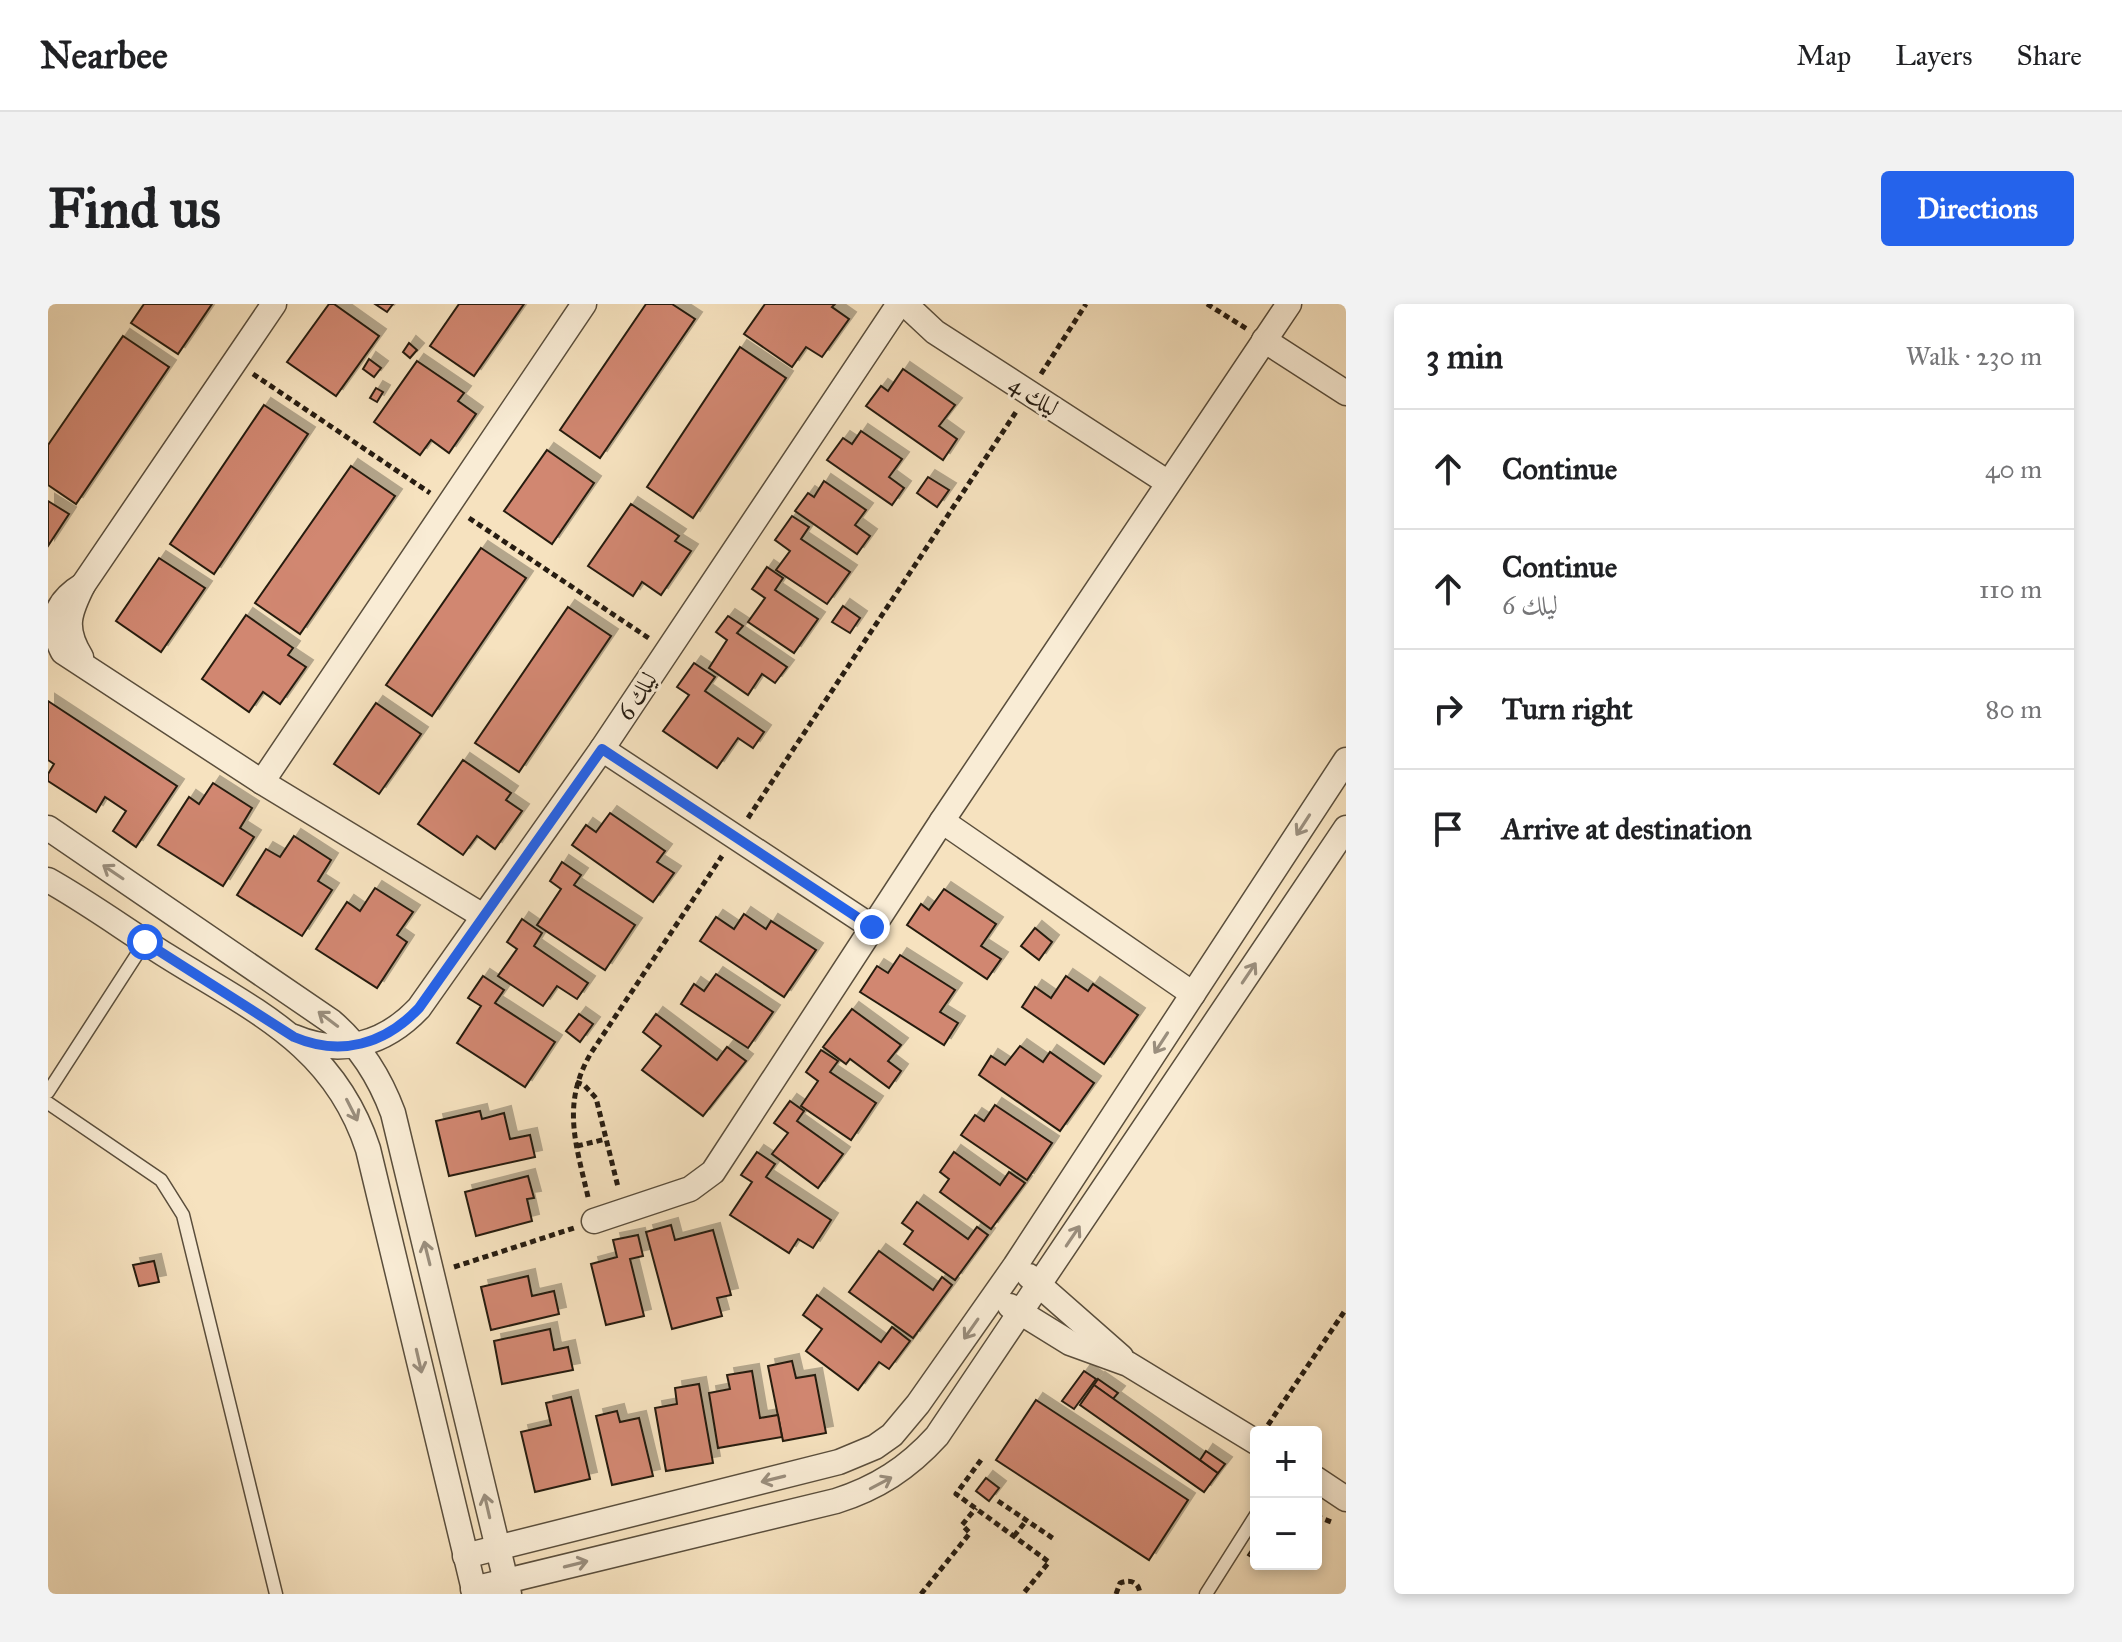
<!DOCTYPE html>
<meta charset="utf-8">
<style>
:root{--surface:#fff;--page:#f2f2f2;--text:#202124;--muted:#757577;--line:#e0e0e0;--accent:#2563eb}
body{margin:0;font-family:"IM FELL Great Primer",Amiri,serif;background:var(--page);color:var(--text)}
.controls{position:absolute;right:24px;bottom:24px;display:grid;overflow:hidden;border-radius:8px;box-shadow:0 4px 12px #0003}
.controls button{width:72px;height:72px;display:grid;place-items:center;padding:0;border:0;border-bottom:2px solid var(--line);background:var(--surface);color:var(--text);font:40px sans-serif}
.stop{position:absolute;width:24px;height:24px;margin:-18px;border:6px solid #2563eb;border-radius:50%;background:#fff}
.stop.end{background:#2563eb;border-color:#fff;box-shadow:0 2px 8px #0008}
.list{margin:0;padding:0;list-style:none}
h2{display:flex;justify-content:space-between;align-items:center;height:104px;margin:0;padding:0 32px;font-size:34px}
h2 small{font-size:26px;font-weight:400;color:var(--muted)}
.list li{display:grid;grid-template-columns:52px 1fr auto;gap:24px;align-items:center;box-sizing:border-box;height:120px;padding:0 32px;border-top:2px solid var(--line)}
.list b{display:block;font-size:30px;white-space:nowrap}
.list p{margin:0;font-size:26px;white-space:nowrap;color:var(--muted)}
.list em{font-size:26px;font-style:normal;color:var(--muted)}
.icon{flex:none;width:44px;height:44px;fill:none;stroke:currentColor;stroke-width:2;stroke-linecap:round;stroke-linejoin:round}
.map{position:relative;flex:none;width:1298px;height:1290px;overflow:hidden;border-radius:8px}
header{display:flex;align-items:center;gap:48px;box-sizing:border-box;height:112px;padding:0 40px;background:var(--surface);border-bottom:2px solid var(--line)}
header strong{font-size:38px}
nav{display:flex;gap:44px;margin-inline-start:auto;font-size:28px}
.intro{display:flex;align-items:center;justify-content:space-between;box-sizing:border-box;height:192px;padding:0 48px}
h1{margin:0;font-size:56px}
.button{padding:20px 36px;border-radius:8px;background:var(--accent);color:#fff;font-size:28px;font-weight:700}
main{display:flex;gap:48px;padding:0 48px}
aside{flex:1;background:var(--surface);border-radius:8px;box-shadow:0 4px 12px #0003}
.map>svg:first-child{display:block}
.building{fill:#d18771;stroke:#261c11;stroke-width:2;filter:url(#shadow)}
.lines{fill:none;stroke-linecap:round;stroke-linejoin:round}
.service-casing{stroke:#5a4e3c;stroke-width:15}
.minor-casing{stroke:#5a4e3c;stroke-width:27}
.path{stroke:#261c11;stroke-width:5;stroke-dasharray:6 4;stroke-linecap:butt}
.service{stroke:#f9ecd5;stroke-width:12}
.minor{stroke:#f9ecd5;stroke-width:24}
.oneway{stroke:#9a8e7d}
.route{stroke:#2563eb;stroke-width:10}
.labels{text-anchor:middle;stroke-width:6;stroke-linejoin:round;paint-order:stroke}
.street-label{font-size:24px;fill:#261c11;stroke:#f9ecd5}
</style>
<header>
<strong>Nearbee</strong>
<nav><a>Map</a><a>Layers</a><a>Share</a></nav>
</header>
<div class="intro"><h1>Find us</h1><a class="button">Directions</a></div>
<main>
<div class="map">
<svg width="1298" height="1290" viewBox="0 0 1298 1290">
<defs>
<filter id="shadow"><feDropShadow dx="7" dy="-7" stdDeviation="0" flood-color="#0004"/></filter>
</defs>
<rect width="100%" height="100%" fill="#f6e2bf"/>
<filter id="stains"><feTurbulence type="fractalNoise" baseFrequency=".0025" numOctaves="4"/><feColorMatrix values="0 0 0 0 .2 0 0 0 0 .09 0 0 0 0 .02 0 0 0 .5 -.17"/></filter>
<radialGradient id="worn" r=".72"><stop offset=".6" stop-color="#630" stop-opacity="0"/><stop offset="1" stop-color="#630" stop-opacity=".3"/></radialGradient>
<g class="building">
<polygon points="96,0 164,0 130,50 83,19"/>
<polygon points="281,0 286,0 331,32 288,92 239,58"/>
<polygon points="327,0 345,0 339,8"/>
<polygon points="411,0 476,0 426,72 382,42"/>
<polygon points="598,0 624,0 647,15 552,154 512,126"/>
<polygon points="717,0 787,0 784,3 801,15 774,53 758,43 744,63 696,30"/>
<polygon points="75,32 121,63 28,200 0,181 0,141"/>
<polygon points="361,39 369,46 362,54 355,48"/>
<polygon points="692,43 738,74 645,214 599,183"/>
<polygon points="321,55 333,64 326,73 315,65"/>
<polygon points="369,57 416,89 410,97 428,110 401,149 383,136 372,151 326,118"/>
<polygon points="855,65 907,101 891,122 909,135 895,156 818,102 833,82 840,87"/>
<polygon points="328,84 335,88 329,98 322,94"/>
<polygon points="216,101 260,130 166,270 122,240"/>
<polygon points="813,127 854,155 841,173 856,184 844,201 779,156 795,134 804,140"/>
<polygon points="499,146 546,179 504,240 456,207"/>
<polygon points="303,162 347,192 252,330 207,299"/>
<polygon points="880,173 901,186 889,203 869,189"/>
<polygon points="776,177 818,206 807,221 822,232 809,250 747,207 760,189 766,193"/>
<polygon points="0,197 21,210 0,242"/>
<polygon points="583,200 631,232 627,237 643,247 613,291 594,278 585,292 540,262"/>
<polygon points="744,212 761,223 753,235 802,268 779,300 728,266 742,247 727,236"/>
<polygon points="433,244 478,274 384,412 338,381"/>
<polygon points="111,254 157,284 113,348 68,317"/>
<polygon points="719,263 735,274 727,286 770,315 746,349 700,318 717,294 704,285"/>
<polygon points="795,302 812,314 802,329 784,318"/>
<polygon points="520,303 563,332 471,468 427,439"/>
<polygon points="198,311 245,344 240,351 258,363 232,400 215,388 201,408 154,375"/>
<polygon points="680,312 695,322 689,329 739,363 727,379 714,370 700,391 661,364 679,336 668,328"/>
<polygon points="646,359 667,373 657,387 716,428 705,444 690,434 669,464 615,427 641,391 629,383"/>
<polygon points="0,397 129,482 88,543 65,527 78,507 57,493 48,508 0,477 0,470 6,460 0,456"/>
<polygon points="328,399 373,430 331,490 286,460"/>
<polygon points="415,456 463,489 458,496 474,507 447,545 429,532 415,551 370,520"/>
<polygon points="165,479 204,504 192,524 206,533 175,582 110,541 141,493 151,500"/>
<polygon points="562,509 617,547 609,558 626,569 605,598 524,541 538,521 548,528"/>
<polygon points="246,532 283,556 270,577 284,586 254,632 189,591 218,545 232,553"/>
<polygon points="514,558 533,571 526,581 587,621 557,666 489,621 513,585 502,577"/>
<polygon points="327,584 365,608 349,631 359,638 329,684 268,645 299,598 312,607"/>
<polygon points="896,585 948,620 933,642 953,655 939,675 859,621 873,600 881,606"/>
<polygon points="696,610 718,625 723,617 768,646 736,693 652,637 668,613 686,625"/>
<polygon points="474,615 494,629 486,642 540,679 529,695 509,682 495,702 450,672 469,645 459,638"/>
<polygon points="987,624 1004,638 991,656 973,642"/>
<polygon points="852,651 907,686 892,708 910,719 896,741 812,688 829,662 840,669"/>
<polygon points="668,670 725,708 700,744 633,700 646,680 656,687"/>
<polygon points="435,672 456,686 447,699 507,738 477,783 409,739 433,702 420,694"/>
<polygon points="1018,672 1040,687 1045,680 1090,711 1056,760 974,703 987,683 1003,694"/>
<polygon points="804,705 853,741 840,757 853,767 841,784 802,755 798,760 775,743"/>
<polygon points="531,710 545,720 532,738 518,727"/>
<polygon points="608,710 669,756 679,743 698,757 655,812 594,766 613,742 595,728"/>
<polygon points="972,742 995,758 1002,748 1046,779 1012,827 931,771 943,752 957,761"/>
<polygon points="773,746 790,757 782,768 828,799 803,836 753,802 770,777 758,768"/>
<polygon points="742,797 756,807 749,817 795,850 770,884 724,850 740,829 726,819"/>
<polygon points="947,801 1004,839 979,876 913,831 927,811 936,817"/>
<polygon points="432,807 434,815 456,809 462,835 482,831 487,853 401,872 388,817"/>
<polygon points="709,848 727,860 718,873 783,916 765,944 750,935 741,949 682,911 704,878 693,871"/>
<polygon points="906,848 952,881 961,868 977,879 943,925 892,888 901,875 892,868"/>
<polygon points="480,872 486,894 479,895 484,917 428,932 417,888"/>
<polygon points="869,898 920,935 929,923 940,931 907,976 856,940 865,927 854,919"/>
<polygon points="623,921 627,936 665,926 683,991 669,994 674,1012 624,1025 598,928"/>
<polygon points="590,931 595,952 582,955 596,1012 558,1021 543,960 569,953 565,936"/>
<polygon points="831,947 885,986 894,973 904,981 865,1034 801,988"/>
<polygon points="106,957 111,978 91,982 85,961"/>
<polygon points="480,972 484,992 506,987 511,1010 443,1026 433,983"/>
<polygon points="769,991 833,1038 844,1023 862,1037 841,1065 831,1058 810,1086 758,1047 774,1025 755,1011"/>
<polygon points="502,1025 506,1046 520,1043 525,1066 454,1080 446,1037"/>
<polygon points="744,1057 748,1074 767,1071 778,1129 735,1137 720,1062"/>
<polygon points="704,1067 712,1114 730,1111 734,1133 670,1144 661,1089 682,1085 679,1071"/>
<polygon points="1036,1067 1048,1075 1026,1105 1014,1097"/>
<polygon points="1050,1075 1070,1089 1065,1095 1046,1081"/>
<polygon points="651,1080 665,1159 618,1167 607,1104 629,1100 627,1084"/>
<polygon points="1046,1081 1170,1169 1156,1188 1032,1101"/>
<polygon points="523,1093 542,1175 487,1188 473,1128 503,1121 498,1099"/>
<polygon points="988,1096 1140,1196 1101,1256 948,1156"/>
<polygon points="569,1107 572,1118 591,1114 605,1172 564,1181 548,1112"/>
<polygon points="1158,1147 1177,1160 1170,1169 1152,1156"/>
<polygon points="938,1174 951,1184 941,1197 928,1187"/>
<polygon points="1208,1239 1208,1256 1200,1251"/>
</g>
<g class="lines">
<defs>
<g id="service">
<polyline points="0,788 97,638"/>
<polyline points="0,799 113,876 135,911 228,1290"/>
<polyline points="1158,1290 1208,1211"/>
</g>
<g id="minor">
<polyline points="857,0 887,28 1119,178"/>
<polyline points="1216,36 1298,89"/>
<path d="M35 281C7 298 0 318 15 348L214 478 435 612"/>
<path d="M33 353C15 324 21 309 35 281L226 0"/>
<polyline points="554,445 824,623"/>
<polyline points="214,478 536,0"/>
<polyline points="894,517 1145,690"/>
<path d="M0 524 284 718C313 743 332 774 345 809L461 1290"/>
<path d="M0 576C41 599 79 627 119 652 205 706 286 740 320 845L427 1290"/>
<path d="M246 733C293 753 337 740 371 704L554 445 851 0"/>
<polyline points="546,917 642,885 665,868 894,517 1241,0"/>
<polyline points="981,972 1073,1053"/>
<polyline points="962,1002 1022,1039 1080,1060 1208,1138"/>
<polyline points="1268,1175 1298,1195"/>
<polyline points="417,1252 791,1158 827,1143 844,1131 870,1100 967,962 1298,456"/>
<path d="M425 1285 788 1197C829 1184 860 1164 889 1132L1298 524"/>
</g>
</defs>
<use href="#service" class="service-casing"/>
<use href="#minor" class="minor-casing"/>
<g class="path">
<polyline points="1159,0 1199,25"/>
<polyline points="205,70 382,189"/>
<polyline points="993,70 1038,0"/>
<polyline points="421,214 602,335"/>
<polyline points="700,514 968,108"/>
<polyline points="528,778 536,781 548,794 570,883"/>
<polyline points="529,842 558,835"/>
<path d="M540 893C528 840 513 800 543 749L674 552"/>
<polyline points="406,963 526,924"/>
<polyline points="1220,1121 1298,1005"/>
<polyline points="933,1156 908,1190 1001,1258 975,1290"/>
<polyline points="950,1197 1006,1235"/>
<polyline points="1268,1212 1286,1219"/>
<polyline points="966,1232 978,1217"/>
<polyline points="873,1290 922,1229 914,1221 928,1204"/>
<path d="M1068 1290 1072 1279C1083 1275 1091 1278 1092 1290"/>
</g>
<use href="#service" class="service"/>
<use href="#minor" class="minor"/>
</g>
<defs><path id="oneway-shaft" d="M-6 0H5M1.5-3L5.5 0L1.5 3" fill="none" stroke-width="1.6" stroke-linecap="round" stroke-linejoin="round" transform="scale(2)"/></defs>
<g class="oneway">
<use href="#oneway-shaft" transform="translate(1255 521) rotate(123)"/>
<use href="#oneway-shaft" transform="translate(65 568) rotate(-146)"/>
<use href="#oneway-shaft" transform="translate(1201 669) rotate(-56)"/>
<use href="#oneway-shaft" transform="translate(280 715) rotate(-143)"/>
<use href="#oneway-shaft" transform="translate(1113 739) rotate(123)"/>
<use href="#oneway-shaft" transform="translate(304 806) rotate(63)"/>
<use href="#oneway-shaft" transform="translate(1025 932) rotate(-56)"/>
<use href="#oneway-shaft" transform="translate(379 949) rotate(-104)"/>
<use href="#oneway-shaft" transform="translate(923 1025) rotate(125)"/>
<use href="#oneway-shaft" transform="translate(371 1057) rotate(77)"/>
<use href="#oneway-shaft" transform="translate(725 1175) rotate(166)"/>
<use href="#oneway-shaft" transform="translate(833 1179) rotate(-28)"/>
<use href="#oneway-shaft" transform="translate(439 1202) rotate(-103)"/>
<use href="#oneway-shaft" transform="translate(528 1260) rotate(-14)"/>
</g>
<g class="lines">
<path class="route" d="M97 638 246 733C293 753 337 740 371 704L554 445 824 623"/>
</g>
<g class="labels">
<g class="street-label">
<text transform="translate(986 92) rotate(33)" y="8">ليلك 4</text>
<text transform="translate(589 392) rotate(-57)" y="8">ليلك 6</text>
</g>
</g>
<rect width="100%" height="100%" filter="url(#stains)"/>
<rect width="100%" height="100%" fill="url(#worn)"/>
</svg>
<div class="controls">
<button>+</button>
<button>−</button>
</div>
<div class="stop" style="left:97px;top:638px"></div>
<div class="stop end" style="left:824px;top:623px"></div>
</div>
<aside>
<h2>3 min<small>Walk · 230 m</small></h2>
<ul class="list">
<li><svg class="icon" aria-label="ahead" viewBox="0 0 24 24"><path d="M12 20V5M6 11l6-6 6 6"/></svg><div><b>Continue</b></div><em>40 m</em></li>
<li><svg class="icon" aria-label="ahead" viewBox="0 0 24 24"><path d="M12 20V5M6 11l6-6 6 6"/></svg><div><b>Continue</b><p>ليلك 6</p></div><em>110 m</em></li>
<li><svg class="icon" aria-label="right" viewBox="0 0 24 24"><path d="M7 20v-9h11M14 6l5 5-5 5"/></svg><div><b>Turn right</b></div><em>80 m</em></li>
<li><svg class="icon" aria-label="arrive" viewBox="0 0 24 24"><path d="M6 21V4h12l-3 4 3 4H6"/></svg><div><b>Arrive at destination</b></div></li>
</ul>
</aside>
</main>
